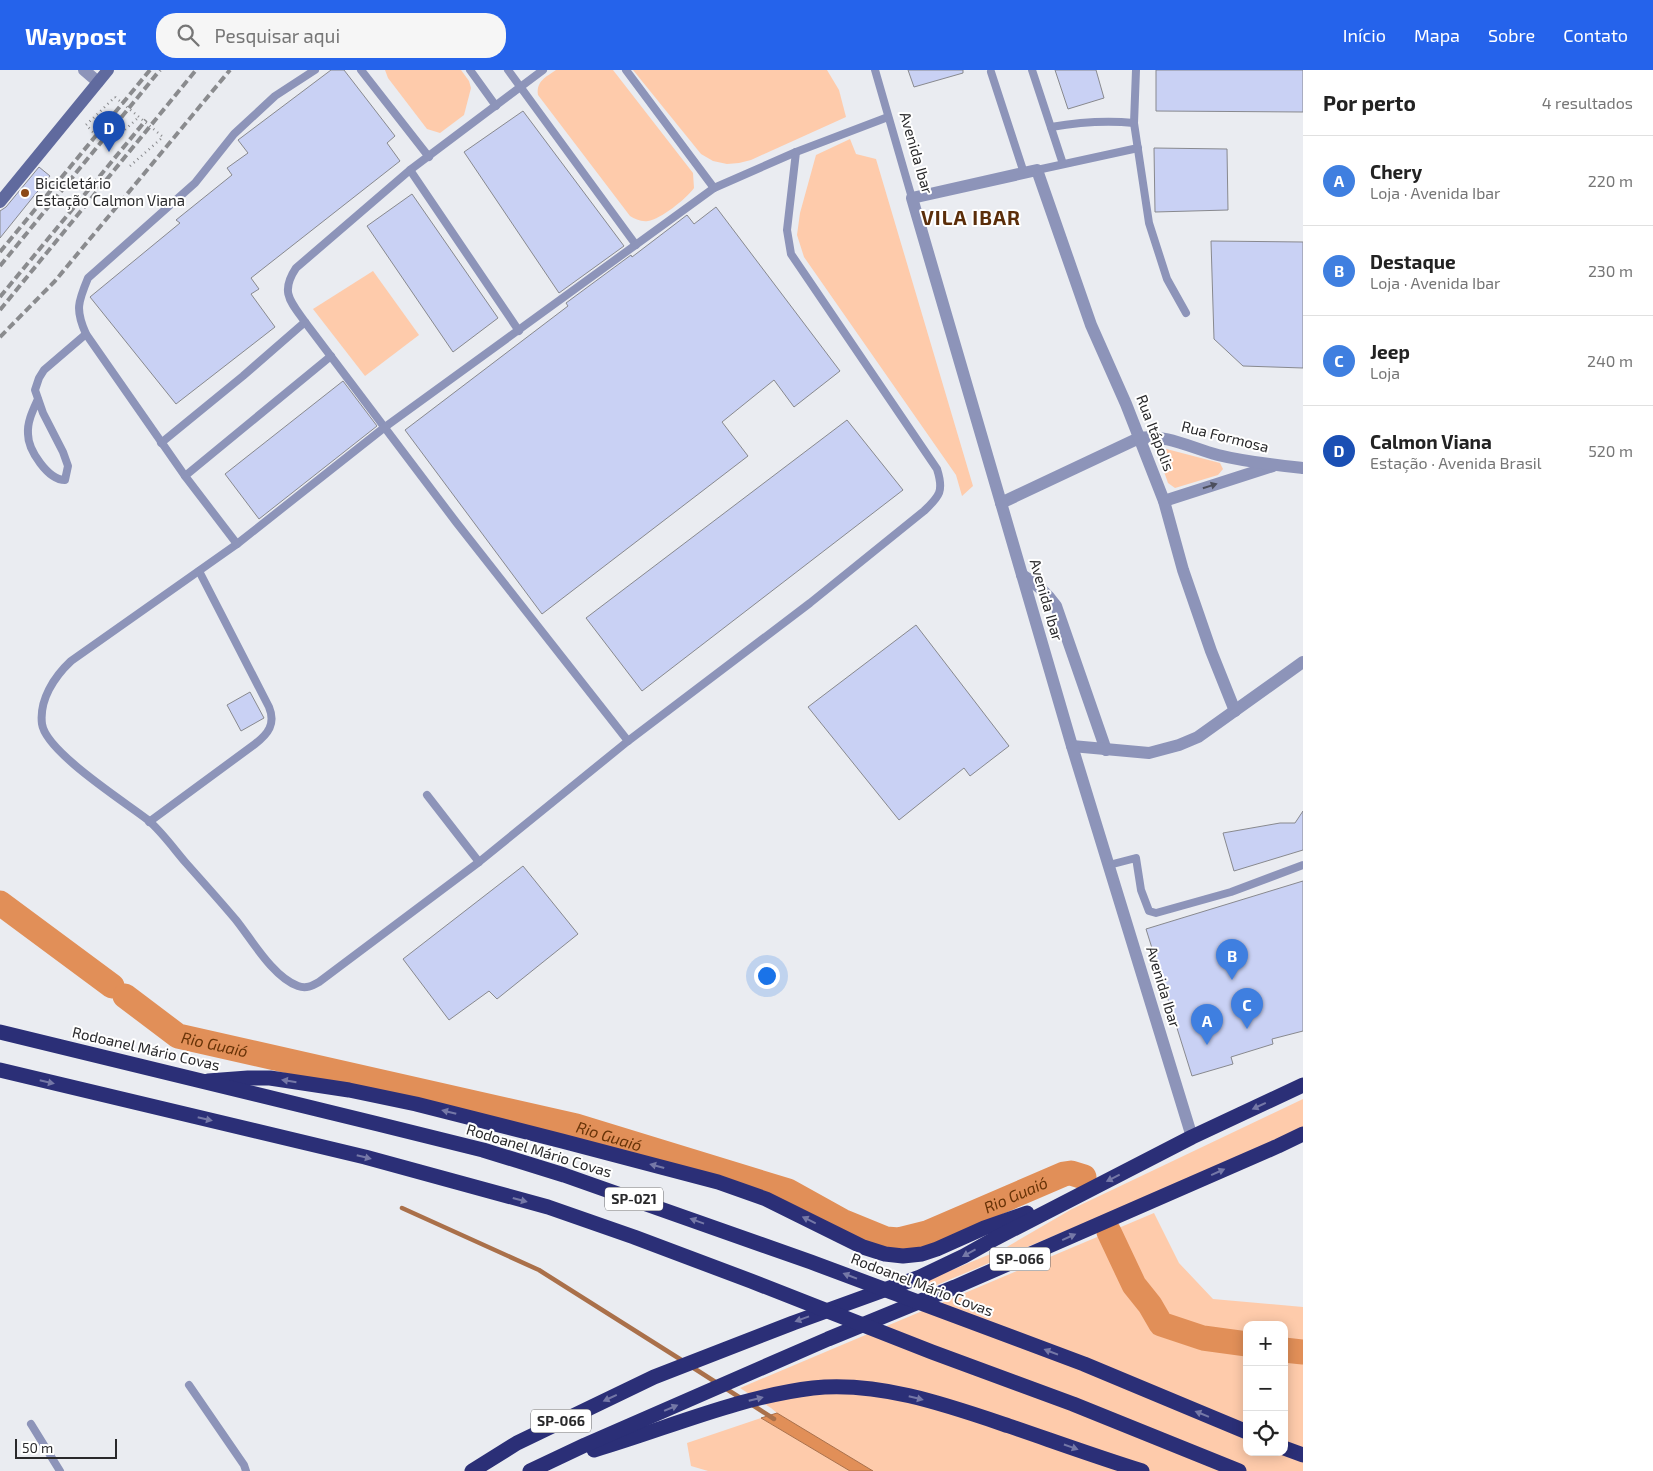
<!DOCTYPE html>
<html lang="pt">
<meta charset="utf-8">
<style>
:root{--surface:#fff;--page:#f6f6f6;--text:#222;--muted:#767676;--line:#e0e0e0;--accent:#2563eb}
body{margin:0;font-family:"Exo 2",sans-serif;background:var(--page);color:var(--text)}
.controls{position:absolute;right:15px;bottom:15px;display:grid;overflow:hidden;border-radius:10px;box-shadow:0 2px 12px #0003}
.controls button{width:45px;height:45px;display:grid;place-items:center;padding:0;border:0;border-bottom:1px solid var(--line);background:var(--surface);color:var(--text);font:25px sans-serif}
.scale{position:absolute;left:15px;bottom:12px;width:102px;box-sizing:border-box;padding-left:5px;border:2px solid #29292b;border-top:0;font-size:14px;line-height:18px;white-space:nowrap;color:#29292b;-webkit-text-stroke:4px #fff;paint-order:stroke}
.you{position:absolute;left:766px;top:905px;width:18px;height:18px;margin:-12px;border:4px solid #fff;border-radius:50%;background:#1a73e8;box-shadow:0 0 0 8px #1a73e833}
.badge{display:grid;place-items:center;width:32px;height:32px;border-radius:50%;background:var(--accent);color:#fff;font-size:16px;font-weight:700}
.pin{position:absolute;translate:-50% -41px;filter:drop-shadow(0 1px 2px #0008)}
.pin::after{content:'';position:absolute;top:26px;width:18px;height:15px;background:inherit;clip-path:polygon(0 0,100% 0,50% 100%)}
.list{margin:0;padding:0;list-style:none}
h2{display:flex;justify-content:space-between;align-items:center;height:65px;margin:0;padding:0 20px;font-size:21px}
h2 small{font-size:16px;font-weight:400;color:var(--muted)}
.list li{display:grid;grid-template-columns:32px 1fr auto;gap:15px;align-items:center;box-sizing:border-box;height:90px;padding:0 20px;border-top:1px solid var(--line)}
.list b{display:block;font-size:19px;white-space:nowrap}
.list p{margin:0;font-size:16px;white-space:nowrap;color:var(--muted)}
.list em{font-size:16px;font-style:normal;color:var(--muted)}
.icon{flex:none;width:28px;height:28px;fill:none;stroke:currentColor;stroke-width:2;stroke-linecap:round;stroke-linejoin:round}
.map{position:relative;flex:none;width:1303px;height:1401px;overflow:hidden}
header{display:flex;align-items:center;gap:30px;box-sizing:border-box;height:70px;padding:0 25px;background:var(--accent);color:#fff}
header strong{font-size:24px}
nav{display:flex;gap:28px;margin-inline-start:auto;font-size:18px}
.search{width:350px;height:45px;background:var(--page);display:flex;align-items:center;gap:12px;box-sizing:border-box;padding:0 18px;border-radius:20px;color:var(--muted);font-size:19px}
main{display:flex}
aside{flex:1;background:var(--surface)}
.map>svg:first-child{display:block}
.green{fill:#fecbab;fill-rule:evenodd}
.water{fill:#e18f58;stroke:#aa704a}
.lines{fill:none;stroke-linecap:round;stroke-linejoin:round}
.stream{stroke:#aa704a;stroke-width:4.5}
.river{stroke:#e18f58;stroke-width:25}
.building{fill:#c9d1f4;stroke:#88898e}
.path{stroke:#898a8d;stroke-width:2.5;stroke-dasharray:1 4;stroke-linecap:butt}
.lane{stroke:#8d94b9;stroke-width:8}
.street{stroke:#8d94b9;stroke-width:12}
.secondary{stroke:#606a9e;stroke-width:12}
.highway{stroke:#2b2f77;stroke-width:15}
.rail{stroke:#8a8b8e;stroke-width:4;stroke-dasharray:8 4;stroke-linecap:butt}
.path-bridge{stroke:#898a8d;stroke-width:2.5;stroke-dasharray:1 4;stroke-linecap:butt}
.highway-bridge{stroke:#2b2f77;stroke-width:15}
.oneway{fill:#4c4e5d}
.oneway2{fill:#7578a7}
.poi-dot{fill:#8c4a18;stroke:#fff;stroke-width:2}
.labels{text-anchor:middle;stroke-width:4;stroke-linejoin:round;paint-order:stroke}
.shield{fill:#fff;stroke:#69696b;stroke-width:1}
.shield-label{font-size:14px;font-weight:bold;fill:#29292b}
.street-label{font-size:15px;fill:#29292b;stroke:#fff}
.poi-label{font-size:15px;fill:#29292b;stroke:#fff;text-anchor:start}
.water-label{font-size:16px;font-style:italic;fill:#673307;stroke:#fff}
.district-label{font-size:20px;font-weight:bold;letter-spacing:1px;fill:#5b2e0a;stroke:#fff}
</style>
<header>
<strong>Waypost</strong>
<div class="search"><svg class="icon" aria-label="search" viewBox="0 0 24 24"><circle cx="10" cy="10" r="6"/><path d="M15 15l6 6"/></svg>Pesquisar aqui</div>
<nav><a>Início</a><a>Mapa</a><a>Sobre</a><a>Contato</a></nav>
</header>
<main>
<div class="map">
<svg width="1303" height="1401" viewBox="0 0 1303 1401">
<rect width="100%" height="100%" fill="#eaecf1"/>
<g class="green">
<polygon points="385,0 461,0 469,11 471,18 464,45 440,63 427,59 388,8"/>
<path d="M556 0H613L693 103 694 118C686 129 661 149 648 151 641 152 635 149 630 146L538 25C536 11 546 7 556 0Z"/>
<polygon points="633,0 827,0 839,20 846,47 751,90 739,93 727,94 713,91 701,84"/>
<polygon points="850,69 856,84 876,89 973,416 962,426 956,405 804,187 797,165 800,143 816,85"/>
<polygon points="373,201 419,265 365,306 313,239"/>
<polygon points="1155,376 1220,393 1223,399 1218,405 1175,418 1168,413"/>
<polygon points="1303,1029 1303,1057 1208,1101 932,1217 918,1214 1005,1178 1072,1139"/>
<path d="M1154 1143 1179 1193 1213 1229 1303 1237V1401H873L777 1343 771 1338 740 1318ZM1247 1255H1284V1382H1247Z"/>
<polygon points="761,1348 850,1401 708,1401 691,1396 687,1373"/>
</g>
<polygon class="water" points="777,1343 873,1401 850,1401 761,1348"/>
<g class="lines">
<g class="stream">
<polyline points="402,1138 539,1200 683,1291"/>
<polyline points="692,1297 717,1313"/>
<polyline points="725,1318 742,1329"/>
<polyline points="751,1334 774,1349"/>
</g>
<g class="river">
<polyline points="0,833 112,916"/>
<path id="s1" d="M125 926 178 966 576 1056 788 1121 842 1151 886 1169 899 1170 927 1163 1064 1104 1071 1103 1084 1107"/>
<polyline points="1109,1162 1134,1215 1150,1235 1161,1254 1203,1268 1247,1274"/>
<polyline points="1284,1280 1303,1282"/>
</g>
</g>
<g class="building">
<polygon points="331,0 344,0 395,66 387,73 400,91 251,208 259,219 251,224 275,257 176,334 90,227 180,153 176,150 232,105 227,98 248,83 238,70"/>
<polygon points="908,0 963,0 963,3 914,17"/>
<polygon points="1055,0 1096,0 1104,28 1068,39"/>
<polygon points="1156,0 1303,0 1303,42 1156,41"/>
<polygon points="523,41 624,176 559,223 464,82"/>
<polygon points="1154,78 1227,79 1228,140 1155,142"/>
<polygon points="39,97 50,106 0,168 0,141 6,137"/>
<polygon points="412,124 498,248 453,282 367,156"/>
<polygon points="716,137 840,301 794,337 774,310 722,352 748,386 542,544 405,360 568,236 566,233 631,185 632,187 687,145 694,154"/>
<polygon points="1211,171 1303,172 1303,298 1243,296 1214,269"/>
<polygon points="343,311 377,356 259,449 225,404"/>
<polygon points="847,350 903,420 642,621 586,548"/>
<polygon points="916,555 1009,676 970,706 964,698 899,750 808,637"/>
<polygon points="250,622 264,648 241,661 227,635"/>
<polygon points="1303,741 1303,780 1234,801 1223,763 1280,753 1295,753"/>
<polygon points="523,796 578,864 497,929 489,921 449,950 403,889"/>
<polygon points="1303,811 1303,961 1272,969 1273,974 1231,987 1233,994 1192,1006 1146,859"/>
</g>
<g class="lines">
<g class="path">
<polyline points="93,62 86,55 115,27"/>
<polyline points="110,73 139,47"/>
<polyline points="130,96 163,67"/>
</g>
<g class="lane">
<polyline points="361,0 429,87"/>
<polyline points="470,0 496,36"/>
<polyline points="508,0 636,175"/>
<path d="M543 0 410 100 296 198C280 222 290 231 305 252L456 452 628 671"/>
<polyline points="626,0 714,118 796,82 888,47"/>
<polyline points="875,0 912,128"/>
<polyline points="1032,0 1063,94"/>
<polyline points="1136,0 1134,53 1149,153 1167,209 1186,243"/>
<polyline points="991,2 1024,103"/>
<path d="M1051 57C1080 52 1104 50 1134 53"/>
<polyline points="410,100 519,261"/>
<polyline points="1037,100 1138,78"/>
<path d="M714 118 385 357 237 474 71 591C54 607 39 630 42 654 46 682 125 732 148 750 162 762 174 779 186 793 203 812 220 831 236 850 252 870 273 907 298 916 306 919 312 916 319 912L479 792 628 671 810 533 924 441C940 426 944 421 937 399L791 184 787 160 796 82"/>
<path d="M38 329C33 340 27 352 28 364 28 380 48 410 65 410L68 396 63 382 43 343 35 320 39 308 44 300 86 264"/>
<polyline points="161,373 243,306 305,252"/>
<polyline points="185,406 331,286"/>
<path d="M237 474 185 406 86 264C75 240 78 232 88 208L195 113 234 64 275 26 315 0"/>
<polyline points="427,725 479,792"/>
<path d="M149 752 255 674C268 664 276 654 269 637L199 501"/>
<polyline points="1109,795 1136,788 1141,820 1149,841 1156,843 1231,822 1303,795"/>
<polyline points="189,1315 244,1395 246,1401"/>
<polyline points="31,1354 60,1401"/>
</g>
<g class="street">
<polyline points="84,0 98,12"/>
<polyline points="1164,431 1273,396"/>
<path d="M1001 433 1139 368C1167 364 1191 378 1218 385 1246 392 1275 395 1303 398"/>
<path d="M1022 505C1036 513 1046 522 1056 536L1106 680"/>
<polyline points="1072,676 1149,683 1179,675 1198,667 1303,592"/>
<polyline points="1192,1067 1072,676 912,128 1037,100 1091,255 1126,334 1164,431 1183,500 1211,581 1235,641"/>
</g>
<polyline class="secondary" points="0,132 108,0"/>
<g class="highway">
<polyline points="208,1011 248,1008 270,1008 349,1020 416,1034 562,1071 718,1112 766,1129 863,1177 885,1184 903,1186 922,1184 937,1179 984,1158 1027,1143"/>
<polyline points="1284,1378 1303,1385"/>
<path d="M594 1380C666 1359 738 1327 813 1318 879 1311 947 1335 1009 1356 1053 1371 1097 1387 1142 1401"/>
<polyline points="472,1401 517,1373 654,1307 793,1253 920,1207 964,1186 996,1168 1192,1067 1303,1015"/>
<polyline points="530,1401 585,1375 828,1269 955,1217 1278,1076 1303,1064"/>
</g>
<g class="rail">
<polyline points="0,182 150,0"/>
<polyline points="0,196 160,0"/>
<polyline points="0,227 146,50"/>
<polyline points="0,240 196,0"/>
<polyline points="0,267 55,211 230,0"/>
</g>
<polyline class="path-bridge" points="115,27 163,67"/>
<g class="highway-bridge">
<polyline points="0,962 378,1054 483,1080 564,1105 811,1192 1084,1294 1247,1362"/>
<polyline points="0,1000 365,1087 548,1137 634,1167 751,1211 932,1282 1073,1334 1239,1401"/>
</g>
</g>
<defs><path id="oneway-solid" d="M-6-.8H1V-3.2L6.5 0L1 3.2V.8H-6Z" transform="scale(1.25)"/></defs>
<use class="oneway" href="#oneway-solid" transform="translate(1210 416) rotate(-18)"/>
<g class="oneway2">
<use href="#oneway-solid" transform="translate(289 1011) rotate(-171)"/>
<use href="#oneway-solid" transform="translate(47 1012) rotate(13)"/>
<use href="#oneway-solid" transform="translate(1259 1036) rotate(155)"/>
<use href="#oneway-solid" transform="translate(449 1042) rotate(-166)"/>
<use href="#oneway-solid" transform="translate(205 1049) rotate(13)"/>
<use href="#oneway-solid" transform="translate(364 1087) rotate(14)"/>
<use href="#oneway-solid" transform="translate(657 1096) rotate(-165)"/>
<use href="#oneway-solid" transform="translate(1218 1102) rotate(-24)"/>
<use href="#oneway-solid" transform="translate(1113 1108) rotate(153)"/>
<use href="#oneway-solid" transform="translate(520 1130) rotate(15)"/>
<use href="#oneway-solid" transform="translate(809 1150) rotate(-154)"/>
<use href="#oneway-solid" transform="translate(697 1151) rotate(-160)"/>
<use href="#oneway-solid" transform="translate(1069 1167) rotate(-24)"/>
<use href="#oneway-solid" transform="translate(969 1183) rotate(151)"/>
<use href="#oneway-solid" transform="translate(850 1206) rotate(-159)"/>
<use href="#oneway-solid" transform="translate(802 1249) rotate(160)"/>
<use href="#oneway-solid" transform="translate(1051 1282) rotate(-159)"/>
<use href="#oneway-solid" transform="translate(610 1328) rotate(155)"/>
<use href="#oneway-solid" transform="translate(916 1328) rotate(14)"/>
<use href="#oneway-solid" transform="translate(756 1329) rotate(-14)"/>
<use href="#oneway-solid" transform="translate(671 1338) rotate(-23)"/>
<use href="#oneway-solid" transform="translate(1202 1344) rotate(-158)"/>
<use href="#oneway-solid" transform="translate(1071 1377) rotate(19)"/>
</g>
<circle class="poi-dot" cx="25" cy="123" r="5"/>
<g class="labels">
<g class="shield">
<rect x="605" y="1117.5" width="58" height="23" rx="4"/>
<rect x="990" y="1177.5" width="60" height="23" rx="4"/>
<rect x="531" y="1339.5" width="60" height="23" rx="4"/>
</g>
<g class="shield-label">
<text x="634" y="1134">SP-021</text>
<text x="1020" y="1194">SP-066</text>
<text x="561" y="1356">SP-066</text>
</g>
<g class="street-label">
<text transform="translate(916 83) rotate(74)" y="5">Avenida Ibar</text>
<text transform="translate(1155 363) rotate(69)" y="5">Rua Itápolis</text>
<text transform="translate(1225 367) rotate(14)" y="5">Rua Formosa</text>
<text transform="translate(1046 530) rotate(74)" y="5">Avenida Ibar</text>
<text transform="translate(1163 917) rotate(73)" y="5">Avenida Ibar</text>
<text transform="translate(146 979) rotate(13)" y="5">Rodoanel Mário Covas</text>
<text transform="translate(539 1081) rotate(17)" y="5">Rodoanel Mário Covas</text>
<text transform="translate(922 1215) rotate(21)" y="5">Rodoanel Mário Covas</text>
</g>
<g class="poi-label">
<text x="35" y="119">Bicicletário<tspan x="35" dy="17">Estação Calmon Viana</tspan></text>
</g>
<g class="water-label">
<text dy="6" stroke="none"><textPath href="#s1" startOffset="104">Rio Guaió</textPath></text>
<text dy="6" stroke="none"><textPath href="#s1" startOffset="509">Rio Guaió</textPath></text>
<text dy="6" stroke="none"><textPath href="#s1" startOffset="944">Rio Guaió</textPath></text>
</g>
<g class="district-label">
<text x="971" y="155">VILA IBAR</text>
</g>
</g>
</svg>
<div class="controls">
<button>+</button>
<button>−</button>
<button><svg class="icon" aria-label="locate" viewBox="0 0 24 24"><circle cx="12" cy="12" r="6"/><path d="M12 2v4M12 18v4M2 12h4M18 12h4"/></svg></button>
</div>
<div class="scale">50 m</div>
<div class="you"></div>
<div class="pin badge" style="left:1207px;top:975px;background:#3f7fe0">A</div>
<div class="pin badge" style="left:1232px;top:910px;background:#3f7fe0">B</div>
<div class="pin badge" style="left:1247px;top:959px;background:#3f7fe0">C</div>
<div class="pin badge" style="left:109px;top:82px;background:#1a4fb4">D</div>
</div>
<aside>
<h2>Por perto<small>4 resultados</small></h2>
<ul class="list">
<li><span class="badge" style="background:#3f7fe0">A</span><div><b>Chery</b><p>Loja · Avenida Ibar</p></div><em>220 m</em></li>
<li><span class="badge" style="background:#3f7fe0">B</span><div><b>Destaque</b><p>Loja · Avenida Ibar</p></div><em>230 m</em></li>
<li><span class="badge" style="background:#3f7fe0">C</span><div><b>Jeep</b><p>Loja</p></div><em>240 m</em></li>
<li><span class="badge" style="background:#1a4fb4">D</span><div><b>Calmon Viana</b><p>Estação · Avenida Brasil</p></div><em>520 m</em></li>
</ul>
</aside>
</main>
